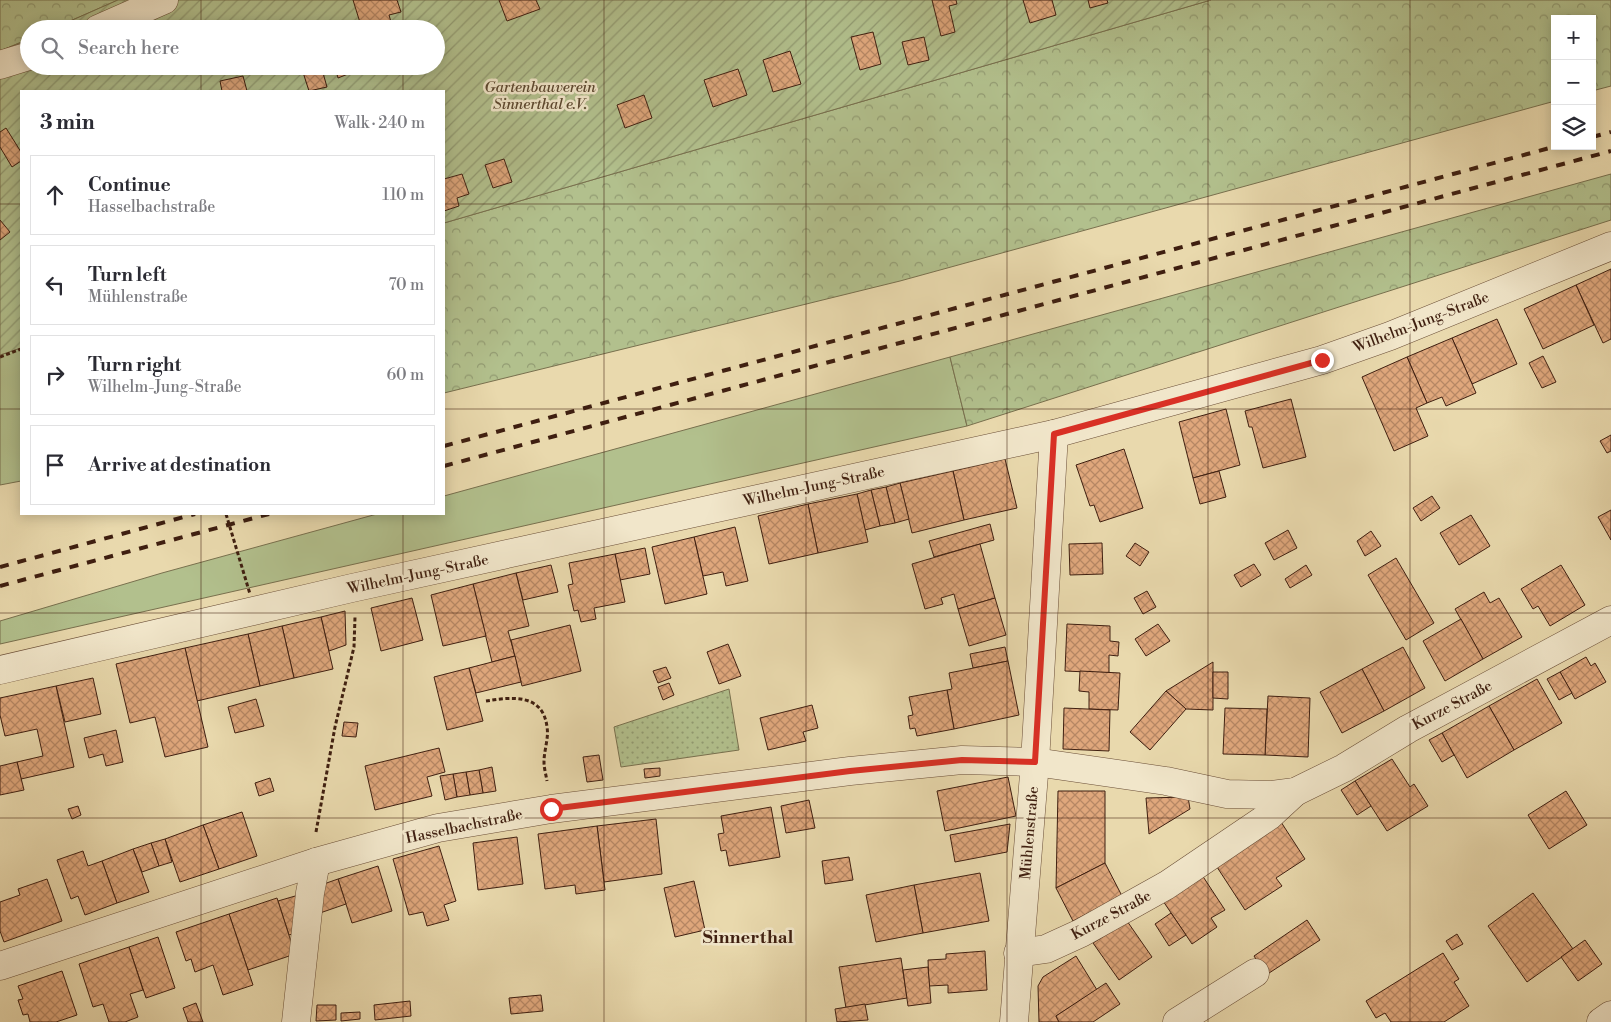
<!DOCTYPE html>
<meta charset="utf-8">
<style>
:root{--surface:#fff;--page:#f7f7f7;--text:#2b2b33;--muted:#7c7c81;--line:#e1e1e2}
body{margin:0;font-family:"Libre Bodoni",serif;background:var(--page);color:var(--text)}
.controls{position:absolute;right:15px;top:15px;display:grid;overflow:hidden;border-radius:0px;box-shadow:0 2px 12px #0003}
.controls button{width:45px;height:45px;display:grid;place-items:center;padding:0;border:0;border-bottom:1px solid var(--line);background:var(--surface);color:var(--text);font:25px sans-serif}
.stop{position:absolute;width:15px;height:15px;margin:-11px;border:4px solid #d93025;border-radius:50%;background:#fff}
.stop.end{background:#d93025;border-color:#fff;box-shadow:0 1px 5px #0008}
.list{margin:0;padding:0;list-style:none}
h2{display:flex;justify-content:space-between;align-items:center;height:65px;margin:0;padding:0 20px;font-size:21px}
h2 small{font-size:16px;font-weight:400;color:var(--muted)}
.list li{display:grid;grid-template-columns:32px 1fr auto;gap:15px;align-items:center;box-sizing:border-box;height:80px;margin:0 10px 10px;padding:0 10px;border:1px solid var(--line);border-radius:0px}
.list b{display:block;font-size:19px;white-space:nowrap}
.list p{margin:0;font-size:16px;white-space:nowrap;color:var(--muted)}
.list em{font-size:16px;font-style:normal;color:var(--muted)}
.icon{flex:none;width:28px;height:28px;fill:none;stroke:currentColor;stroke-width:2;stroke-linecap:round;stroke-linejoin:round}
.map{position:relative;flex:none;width:1611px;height:1022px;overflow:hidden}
.search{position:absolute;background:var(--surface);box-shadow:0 2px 12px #0003;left:20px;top:20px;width:425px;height:55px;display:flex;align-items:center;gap:12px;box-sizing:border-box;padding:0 18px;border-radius:28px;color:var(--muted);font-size:19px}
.panel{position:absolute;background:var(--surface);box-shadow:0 2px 12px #0003;left:20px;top:90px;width:425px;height:425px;border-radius:0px}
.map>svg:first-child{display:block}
.grass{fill:#b2c08d;stroke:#78704e}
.forest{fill:url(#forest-crowns);stroke:#78704e}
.park{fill:url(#park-dots);stroke:#78704e}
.garden{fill:url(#garden-furrows);stroke:#78704e}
.building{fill:url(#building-cross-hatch);stroke:#3f1f10}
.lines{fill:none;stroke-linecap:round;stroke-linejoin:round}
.minor-casing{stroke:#6a4e37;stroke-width:29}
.path{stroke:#3f1f10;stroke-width:3;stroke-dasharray:4 2.5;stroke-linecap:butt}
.minor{stroke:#f1e6ca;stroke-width:28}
.rail{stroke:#3f1f10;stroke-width:4;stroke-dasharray:9 9;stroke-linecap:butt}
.path-bridge{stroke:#3f1f10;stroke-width:3;stroke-dasharray:4 2.5;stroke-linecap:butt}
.route{stroke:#d93025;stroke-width:6}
.grid{fill:none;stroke:#3f1f10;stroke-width:1;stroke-opacity:0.55}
.labels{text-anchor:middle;stroke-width:5;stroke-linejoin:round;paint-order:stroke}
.park-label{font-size:15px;font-style:italic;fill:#5c472f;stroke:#f1e6ca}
.street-label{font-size:15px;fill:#3f1f10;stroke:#f1e6ca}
.quarter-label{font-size:18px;font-weight:bold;fill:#3f1f10;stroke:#f1e6ca}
</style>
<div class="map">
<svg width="1611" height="1022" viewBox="0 0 1611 1022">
<defs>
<pattern id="forest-crowns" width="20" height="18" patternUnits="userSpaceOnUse" patternTransform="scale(1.25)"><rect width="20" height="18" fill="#b2c08d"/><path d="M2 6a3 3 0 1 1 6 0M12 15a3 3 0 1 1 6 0" fill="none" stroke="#929b72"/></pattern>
<pattern id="park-dots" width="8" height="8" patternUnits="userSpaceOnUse" patternTransform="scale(1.25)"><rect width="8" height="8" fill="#b2c08d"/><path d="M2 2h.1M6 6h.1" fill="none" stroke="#929b72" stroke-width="1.8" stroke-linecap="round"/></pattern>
<pattern id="garden-furrows" width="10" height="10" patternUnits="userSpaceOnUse" patternTransform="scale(1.25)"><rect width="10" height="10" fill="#b2c08d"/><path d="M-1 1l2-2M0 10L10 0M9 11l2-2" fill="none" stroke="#929b72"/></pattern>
<pattern id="building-cross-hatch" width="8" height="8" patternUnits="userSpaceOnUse" patternTransform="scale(1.25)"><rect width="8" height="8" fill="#dfa77c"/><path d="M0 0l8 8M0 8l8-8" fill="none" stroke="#b68764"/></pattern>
</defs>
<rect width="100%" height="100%" fill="#e9d9ad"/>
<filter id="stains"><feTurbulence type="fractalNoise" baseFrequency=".004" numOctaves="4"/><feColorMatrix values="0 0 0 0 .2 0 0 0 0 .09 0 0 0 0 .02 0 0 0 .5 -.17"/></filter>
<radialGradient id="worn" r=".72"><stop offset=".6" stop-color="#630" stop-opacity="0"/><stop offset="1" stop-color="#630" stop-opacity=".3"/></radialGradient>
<g class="grass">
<polygon points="21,348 21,481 0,485 0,355"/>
<polygon points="950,357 967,426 0,644 0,621 162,573 377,514 444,514 444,496"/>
</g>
<g class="forest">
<polygon points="0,0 118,0 52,29 29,29 29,39 0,51"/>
<polygon points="1211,0 1611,0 1611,86 1592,91 1592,19 1555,19 1555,101 900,281 444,393 444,223"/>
<polygon points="1611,174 1611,220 967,426 950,357"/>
</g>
<polygon class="park" points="729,689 739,750 621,767 614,727"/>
<polygon class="garden" points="118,0 1211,0 444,223 444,91 21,91 21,348 0,355 0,51 29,39 29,66 436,66 436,29 52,29"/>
<g class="building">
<polygon points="353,0 397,0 401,12 389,15 393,29 362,29"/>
<polygon points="499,0 536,0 540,9 507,21"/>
<polygon points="932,0 956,0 957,4 949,6 955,32 941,36"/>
<polygon points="1023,0 1052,0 1056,15 1030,23"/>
<polygon points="1088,0 1107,0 1108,3 1090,8"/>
<polygon points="873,32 881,64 860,70 851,37"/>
<polygon points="924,37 929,60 908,65 902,42"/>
<polygon points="790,51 801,84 773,92 763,60"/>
<polygon points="301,66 321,66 327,87 309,91"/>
<polygon points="335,66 345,66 348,74 338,78"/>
<polygon points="738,69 747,95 713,107 704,80"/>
<polygon points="243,76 247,91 222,91 220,81"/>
<polygon points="644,95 652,118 625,128 617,105"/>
<polygon points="6,128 21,152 21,161 12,167 0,147 0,132"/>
<polygon points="504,159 512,182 493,188 485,165"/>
<polygon points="462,174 469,194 457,198 459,206 444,211 444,179"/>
<polygon points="0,220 10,232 0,240"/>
<polygon points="1611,269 1611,339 1603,343 1576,285"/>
<polygon points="1576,285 1594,325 1543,349 1524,309"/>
<polygon points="1497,319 1517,364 1472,384 1452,338"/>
<polygon points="1452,338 1476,393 1446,406 1442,397 1427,403 1407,357"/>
<polygon points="1543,356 1556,382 1542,388 1529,363"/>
<polygon points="1407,357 1427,403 1416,408 1428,436 1394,451 1362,377"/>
<polygon points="1291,399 1306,457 1263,468 1252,427 1249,427 1245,411"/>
<polygon points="1226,409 1240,465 1193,478 1179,422"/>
<polygon points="1611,435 1611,451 1607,453 1600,441"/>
<polygon points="1124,449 1143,508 1100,522 1094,505 1090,506 1076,465"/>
<polygon points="1005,459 1017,508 964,520 953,471"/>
<polygon points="953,471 964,520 912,533 900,483"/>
<polygon points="1219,471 1226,497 1200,504 1193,478"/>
<polygon points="900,483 909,519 895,523 886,487"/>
<polygon points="886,487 895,523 880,526 871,490"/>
<polygon points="871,490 880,526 865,530 857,494"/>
<polygon points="857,494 868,542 818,553 808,504"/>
<polygon points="1432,496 1440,508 1421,521 1413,508"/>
<polygon points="808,504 818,553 769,564 758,516"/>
<polygon points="1611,510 1611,540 1598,517"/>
<polygon points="1471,515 1490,546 1459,565 1440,533"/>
<polygon points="990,524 994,540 934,557 929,541"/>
<polygon points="735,527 748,581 726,586 723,572 703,576 694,537"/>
<polygon points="1288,530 1297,548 1274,560 1265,543"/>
<polygon points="1371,531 1381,546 1365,556 1357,541"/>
<polygon points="694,537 707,594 665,604 652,547"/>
<polygon points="1102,543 1103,574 1070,575 1069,544"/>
<polygon points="1135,543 1149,552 1140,566 1126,556"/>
<polygon points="980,544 995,598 958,609 954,594 941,598 943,604 925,609 912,564"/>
<polygon points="645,548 650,574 620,580 615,554"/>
<polygon points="615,554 625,602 594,608 596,619 581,622 578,610 574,611 568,585 573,584 569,563"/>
<polygon points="1396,558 1434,623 1406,640 1368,575"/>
<polygon points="1254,564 1261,575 1241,587 1234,575"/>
<polygon points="551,565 558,592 523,600 516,573"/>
<polygon points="1306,565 1312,575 1290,588 1285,579"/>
<polygon points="1561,565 1585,605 1550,626 1538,606 1533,609 1521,589"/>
<polygon points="516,573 529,626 508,631 515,656 492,662 473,584"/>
<polygon points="473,584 486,636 443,646 431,595"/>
<polygon points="1147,591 1156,607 1143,614 1134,598"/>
<polygon points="1484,592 1490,603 1499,598 1522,637 1483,659 1455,609"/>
<polygon points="412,598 423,640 381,651 371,608"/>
<polygon points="995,598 1006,635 969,646 958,609"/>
<polygon points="345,611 346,645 329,651 321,617"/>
<polygon points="321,617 333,669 294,678 282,626"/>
<polygon points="1461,619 1483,659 1445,681 1423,641"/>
<polygon points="1067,624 1110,626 1110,641 1119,642 1118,656 1109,655 1109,673 1065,671"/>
<polygon points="1158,624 1170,641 1146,656 1135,639"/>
<polygon points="570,625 581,671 522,686 511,640"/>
<polygon points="282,626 294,678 260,686 248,634"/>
<polygon points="248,634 260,686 197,701 185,648"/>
<polygon points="728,644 741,676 719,684 707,652"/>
<polygon points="1005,647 1008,661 973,668 970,654"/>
<polygon points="1403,647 1425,688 1384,711 1362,669"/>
<polygon points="185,648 208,747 165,757 155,717 130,723 116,664"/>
<polygon points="515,656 521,682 476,693 469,668"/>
<polygon points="1586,657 1591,666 1595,663 1606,682 1575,699 1560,672"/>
<polygon points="1008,661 1019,715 954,729 947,690 952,689 949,673"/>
<polygon points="1213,662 1213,710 1186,709 1166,691"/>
<polygon points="666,667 671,678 658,683 653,671"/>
<polygon points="469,668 483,721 447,730 434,677"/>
<polygon points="1362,669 1384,711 1342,733 1320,692"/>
<polygon points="1080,671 1120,673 1118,710 1089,709 1089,692 1079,691"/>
<polygon points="1213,672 1228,672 1228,699 1213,698"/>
<polygon points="1560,672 1572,693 1559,700 1547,679"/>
<polygon points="93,678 101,714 65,722 56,686"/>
<polygon points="1537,679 1562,723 1514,750 1489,706"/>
<polygon points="669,683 674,695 663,700 658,687"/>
<polygon points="56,686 74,767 21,779 17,762 43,756 37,729 5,736 0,715 0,698"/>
<polygon points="947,690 954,729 917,736 915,728 910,729 908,716 913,715 909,697"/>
<polygon points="1166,691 1186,709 1150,750 1130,732"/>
<polygon points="1268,696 1310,698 1308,757 1265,755"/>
<polygon points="256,699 264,726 235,733 228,707"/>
<polygon points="812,705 818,728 803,732 806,741 768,750 760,718"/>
<polygon points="1489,706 1514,750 1467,778 1442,733"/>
<polygon points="1064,708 1110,710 1109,751 1063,749"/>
<polygon points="1225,708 1267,709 1265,755 1223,754"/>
<polygon points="344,722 358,723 356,737 342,736"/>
<polygon points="116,730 123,762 106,766 103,754 89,758 84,738"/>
<polygon points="1442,733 1454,755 1442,762 1429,740"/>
<polygon points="439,748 445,772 427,777 432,796 375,810 365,766"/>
<polygon points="599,755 603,780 587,782 583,757"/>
<polygon points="1392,759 1410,787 1414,784 1428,806 1387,831 1355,781"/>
<polygon points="17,762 24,790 0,795 0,766"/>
<polygon points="492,767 496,791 483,793 479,770"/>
<polygon points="660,768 660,776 645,778 644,769"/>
<polygon points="479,770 483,793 470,795 466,772"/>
<polygon points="466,772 470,795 457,797 453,774"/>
<polygon points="453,774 457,797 445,800 440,776"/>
<polygon points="1008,777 1016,816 945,831 937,791"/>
<polygon points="270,778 274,791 259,796 255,783"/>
<polygon points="1355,781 1371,806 1357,815 1341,790"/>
<polygon points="1058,791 1105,791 1105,863 1056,888"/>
<polygon points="1566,791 1587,825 1549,849 1528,815"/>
<polygon points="1188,797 1190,809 1149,834 1146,798"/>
<polygon points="809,800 815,828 786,833 781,806"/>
<polygon points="78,806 81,815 72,819 68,809"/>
<polygon points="771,807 780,857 729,866 726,850 721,851 718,834 724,833 721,816"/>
<polygon points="242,812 257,856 219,869 203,825"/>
<polygon points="656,819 662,874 604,882 597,826"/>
<polygon points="1281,822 1305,859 1276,878 1282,886 1245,910 1215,864"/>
<polygon points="1010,824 1007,852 955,862 950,835"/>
<polygon points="203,825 219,869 180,882 165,839"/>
<polygon points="597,826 605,890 576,894 575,885 545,889 538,834"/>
<polygon points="517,837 523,884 478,890 473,843"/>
<polygon points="165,839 172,862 159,866 151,843"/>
<polygon points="151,843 159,866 142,872 133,849"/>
<polygon points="439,846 456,901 444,905 449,920 427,926 423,912 409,915 393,859"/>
<polygon points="133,849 149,892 117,903 102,861"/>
<polygon points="83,851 88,866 102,861 117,903 85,915 78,896 71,899 57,860"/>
<polygon points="849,857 853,880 825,884 822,861"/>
<polygon points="1105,863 1122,896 1073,921 1056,888"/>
<polygon points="378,866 392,911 352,923 338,879"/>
<polygon points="1200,872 1225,910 1211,918 1217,927 1192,944 1161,898"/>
<polygon points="980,873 989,921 923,933 914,885"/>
<polygon points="47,879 62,921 4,942 0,931 0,902 20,895 18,889"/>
<polygon points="338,879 346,904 317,914 318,886"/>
<polygon points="694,881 705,930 675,937 664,888"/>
<polygon points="914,885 923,933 876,942 866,895"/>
<polygon points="1533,893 1573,949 1527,982 1488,926"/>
<polygon points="302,894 299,932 289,935 278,901"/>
<polygon points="277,898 295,954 248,970 229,914"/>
<polygon points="1171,913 1186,935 1169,946 1155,924"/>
<polygon points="229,914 253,985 223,995 213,965 195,972 191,959 186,961 176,932"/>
<polygon points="1307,920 1320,940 1266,975 1254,956"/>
<polygon points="1127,921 1152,957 1119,980 1093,943"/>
<polygon points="1457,934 1463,944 1452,950 1446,941"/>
<polygon points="158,937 175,988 146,998 129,947"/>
<polygon points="1585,940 1602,964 1578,981 1561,957"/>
<polygon points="129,947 143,990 130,994 138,1017 125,1022 109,1022 103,1004 93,1007 79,964"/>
<polygon points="985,951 987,990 948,993 948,985 929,986 928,960 946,959 946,954"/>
<polygon points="1443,953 1459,979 1454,982 1469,1006 1444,1022 1391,1022 1385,1013 1376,1018 1366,1001"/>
<polygon points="1076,956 1097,990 1056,1016 1059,1022 1039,1022 1038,986 1043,977"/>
<polygon points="901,958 907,998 846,1008 839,967"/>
<polygon points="928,967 931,1003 908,1006 903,970"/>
<polygon points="62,971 77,1015 56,1022 30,1022 28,1014 23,1015 18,1000 23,999 18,986"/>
<polygon points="1106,983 1120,1004 1093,1022 1059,1022 1056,1016"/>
<polygon points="541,995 543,1011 511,1014 509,998"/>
<polygon points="410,1001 411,1016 375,1020 374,1005"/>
<polygon points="196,1003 203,1022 188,1022 183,1008"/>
<polygon points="865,1004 868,1020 837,1022 835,1009"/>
<polygon points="317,1005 336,1005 336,1020 316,1021"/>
<polygon points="360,1012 360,1019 341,1021 341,1013"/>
</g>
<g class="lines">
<defs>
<g id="minor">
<polyline points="98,29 164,0"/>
<polyline points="0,65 29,56"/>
<polyline points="0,670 352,588 1054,434 1322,360 1390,336 1611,246"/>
<polyline points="1018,953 1046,949 1081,933 1167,885 1269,816 1295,792"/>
<polyline points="0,966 316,862 438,828 551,809 850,771 962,760 1035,762 1166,781 1227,794 1272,795 1295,792 1344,768 1408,729 1611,620"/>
<polyline points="296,1022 310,893 316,862"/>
<polyline points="1014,1022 1035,762 1054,434"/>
<polyline points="1177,1022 1255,973"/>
<polyline points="1601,1022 1611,1015"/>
</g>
</defs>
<use href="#minor" class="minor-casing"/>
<g class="path">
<polyline points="0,357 21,349"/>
<path d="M486 701C511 697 543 693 547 727 549 738 544 750 544 762 544 768 546 775 547 781"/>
<polyline points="316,832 335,727 354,647 355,617"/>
</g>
<use href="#minor" class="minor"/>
<g class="rail">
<polyline points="1592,137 1611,132"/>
<polyline points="444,446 1557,146"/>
<polyline points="444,466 1611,151"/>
<polyline points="0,567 195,514"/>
<polyline points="0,586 269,514"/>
</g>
<polyline class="path-bridge" points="226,514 250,594"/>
</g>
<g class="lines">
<polyline class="route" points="551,809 850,771 962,760 1035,762 1054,434 1322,360"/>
</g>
<path class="grid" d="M201 0V29M403 0V29M604 0V1022M806 0V1022M1007 0V1022M1208 0V1022M1410 0V1022M201 66V91M403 66V91M0 204H21M444 204H1611M0 409H21M444 409H1611M201 514V1022M403 514V1022M0 613H1611M0 818H1611"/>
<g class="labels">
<g class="park-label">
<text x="540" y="92">Gartenbauverein<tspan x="540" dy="17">Sinnerthal e.V.</tspan></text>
</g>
<g class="street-label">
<text transform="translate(1421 322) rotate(-21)" y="5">Wilhelm-Jung-Straße</text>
<text transform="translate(814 486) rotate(-12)" y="5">Wilhelm-Jung-Straße</text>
<text transform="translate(418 574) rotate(-12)" y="5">Wilhelm-Jung-Straße</text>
<text transform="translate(1452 705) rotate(-28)" y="5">Kurze Straße</text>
<text transform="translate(464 826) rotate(-12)" y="5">Hasselbachstraße</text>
<text transform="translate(1029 833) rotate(-85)" y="5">Mühlenstraße</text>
<text transform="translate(1111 915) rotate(-28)" y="5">Kurze Straße</text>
</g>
<g class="quarter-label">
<text x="748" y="943">Sinnerthal</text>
</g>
</g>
<rect width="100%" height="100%" filter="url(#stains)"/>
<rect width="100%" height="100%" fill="url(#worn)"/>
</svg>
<div class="controls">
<button>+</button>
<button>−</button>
<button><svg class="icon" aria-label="layers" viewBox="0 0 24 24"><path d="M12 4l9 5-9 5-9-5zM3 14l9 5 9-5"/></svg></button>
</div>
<div class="stop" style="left:551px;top:809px"></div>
<div class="stop end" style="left:1322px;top:360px"></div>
<div class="search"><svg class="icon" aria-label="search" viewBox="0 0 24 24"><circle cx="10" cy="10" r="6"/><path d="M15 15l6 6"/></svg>Search here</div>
<section class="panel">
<h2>3 min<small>Walk · 240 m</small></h2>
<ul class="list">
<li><svg class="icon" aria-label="ahead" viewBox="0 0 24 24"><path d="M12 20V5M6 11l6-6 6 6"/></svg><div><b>Continue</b><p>Hasselbachstraße</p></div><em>110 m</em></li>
<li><svg class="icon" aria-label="left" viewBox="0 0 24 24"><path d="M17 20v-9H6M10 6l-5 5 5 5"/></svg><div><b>Turn left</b><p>Mühlenstraße</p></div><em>70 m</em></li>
<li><svg class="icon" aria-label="right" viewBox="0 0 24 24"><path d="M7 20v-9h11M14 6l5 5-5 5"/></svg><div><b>Turn right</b><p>Wilhelm-Jung-Straße</p></div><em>60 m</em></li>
<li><svg class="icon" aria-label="arrive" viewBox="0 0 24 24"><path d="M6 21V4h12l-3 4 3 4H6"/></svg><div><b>Arrive at destination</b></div></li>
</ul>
</section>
</div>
